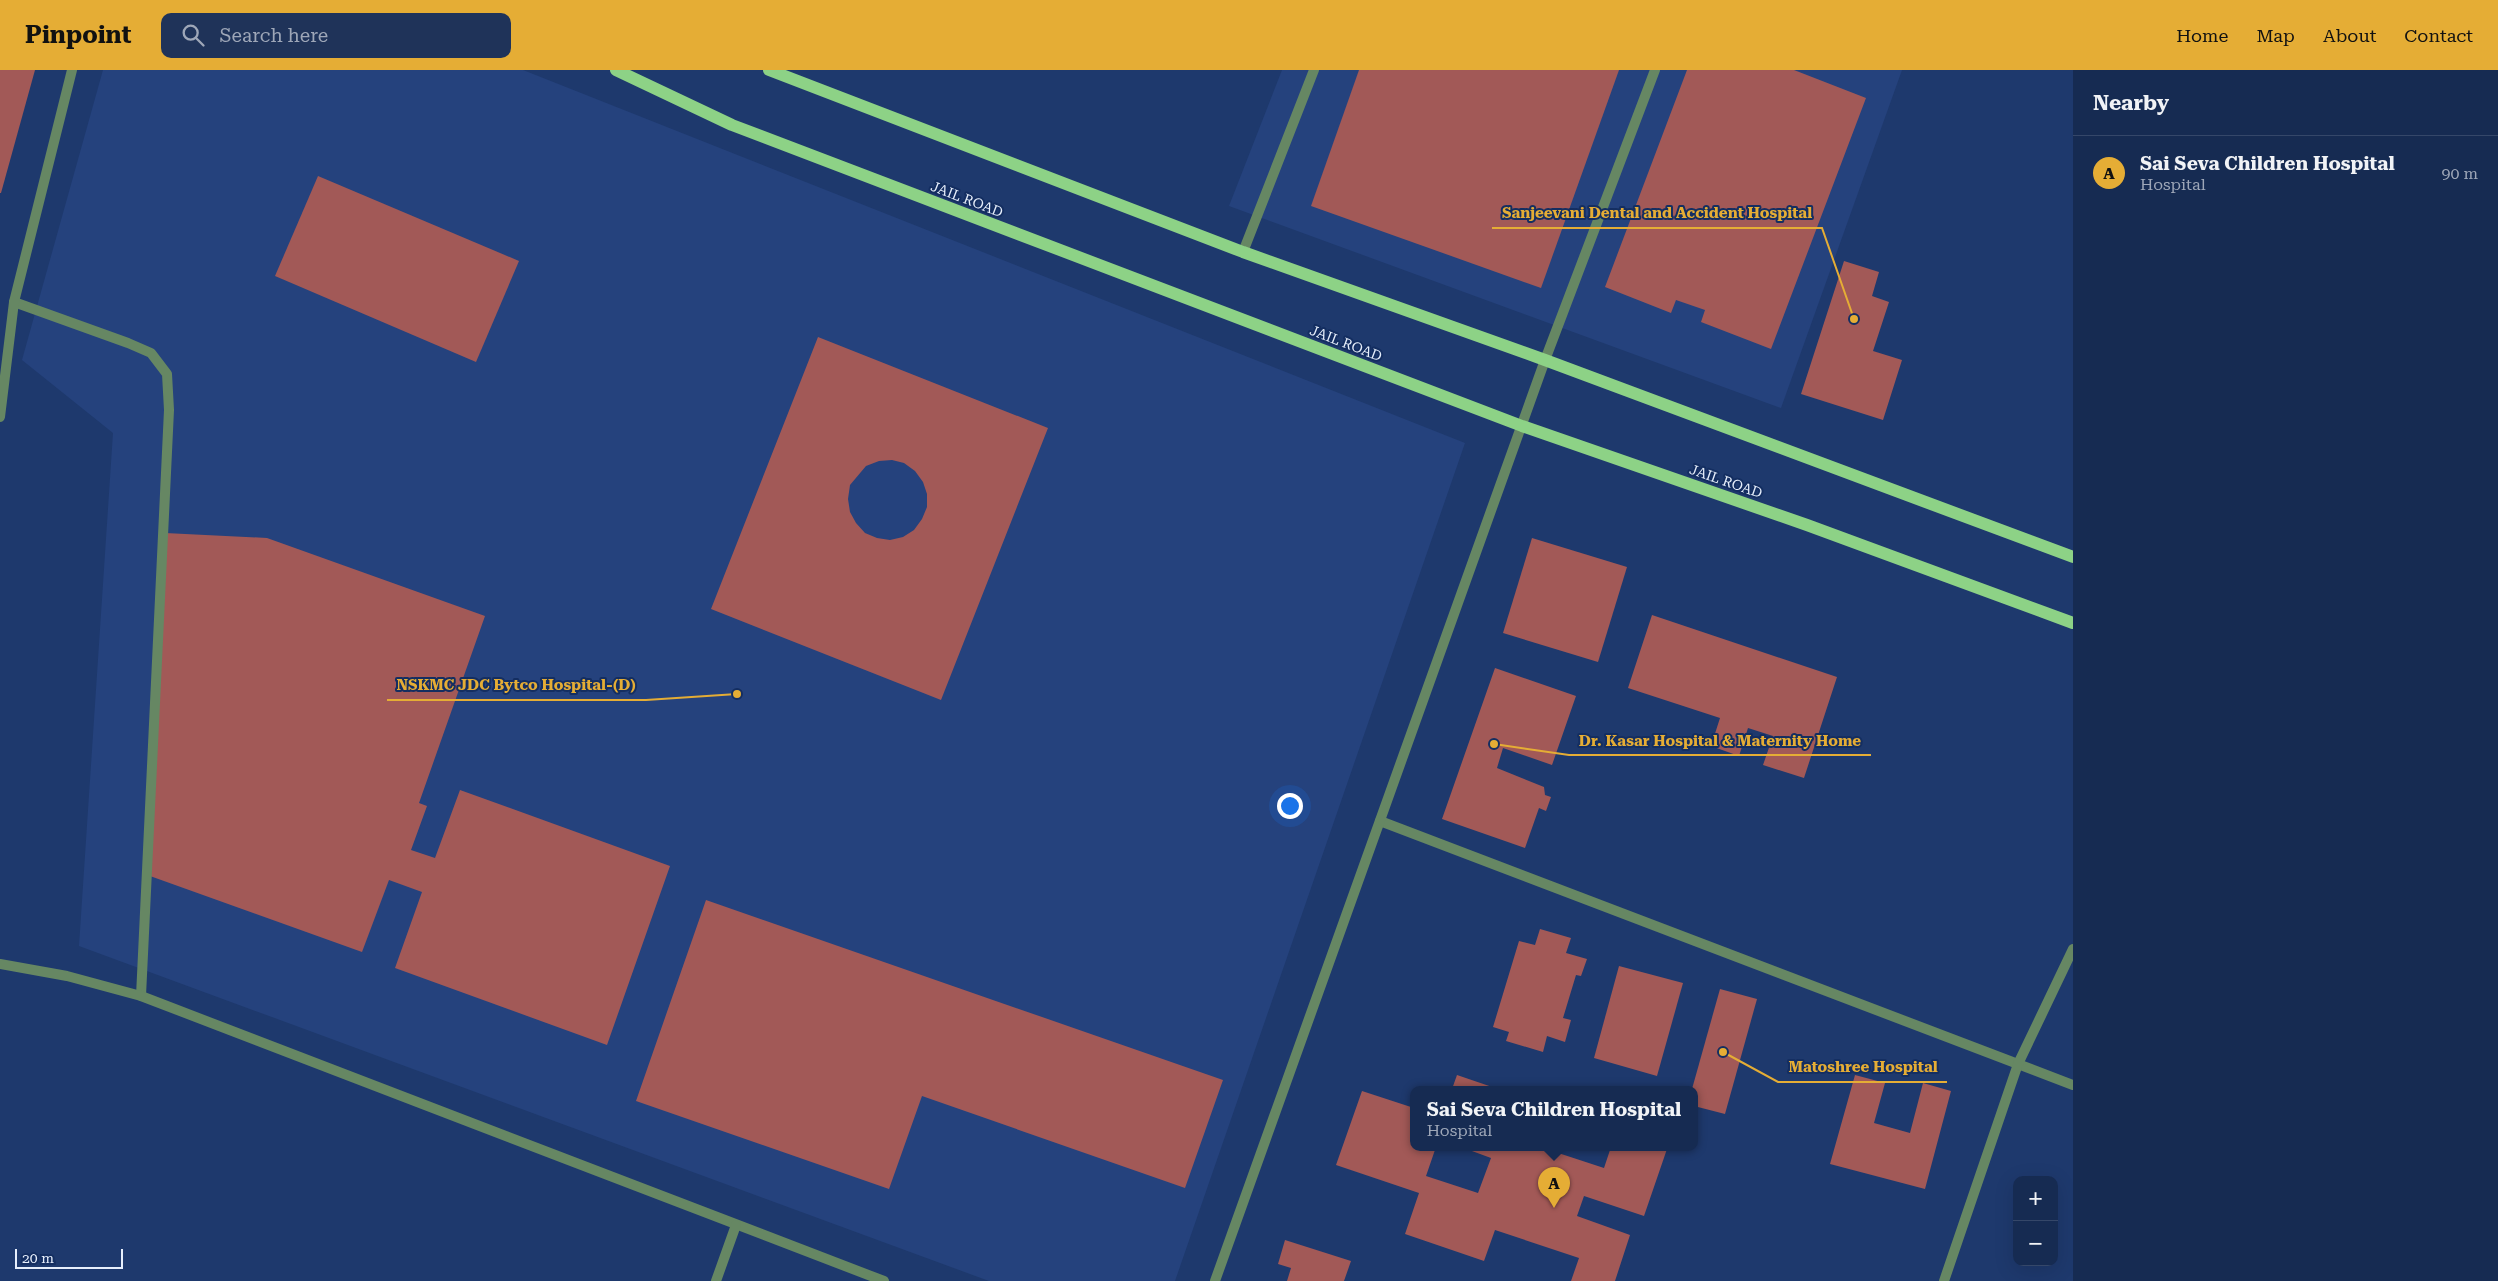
<!DOCTYPE html>
<meta charset="utf-8">
<style>
:root{--surface:#162b52;--page:#1f3359;--text:#f1f3f6;--muted:#9ea7b8;--line:#354769;--accent:#e5ad35}
body{margin:0;font-family:"Roboto Serif",serif;background:var(--page);color:var(--text)}
.controls{position:absolute;right:15px;bottom:15px;display:grid;overflow:hidden;border-radius:10px;box-shadow:0 5px 20px #0002}
.controls button{width:45px;height:45px;display:grid;place-items:center;padding:0;border:0;border-bottom:1px solid var(--line);background:var(--surface);color:var(--text);font:25px sans-serif}
.scale{position:absolute;left:15px;bottom:12px;width:108px;box-sizing:border-box;padding-left:5px;border:2px solid #e6eefb;border-top:0;font-size:14px;line-height:18px;white-space:nowrap;color:#e6eefb;-webkit-text-stroke:4px #142e61;paint-order:stroke}
.you{position:absolute;left:1289px;top:735px;width:18px;height:18px;margin:-12px;border:4px solid #fff;border-radius:50%;background:#1a73e8;box-shadow:0 0 0 8px #1a73e833}
.badge{display:grid;place-items:center;width:32px;height:32px;border-radius:50%;background:var(--accent);color:#111;font-size:16px;font-weight:700}
.pin{position:absolute;translate:-50% -41px;filter:drop-shadow(0 1px 2px #0008)}
.pin::after{content:'';position:absolute;top:26px;width:18px;height:15px;background:inherit;clip-path:polygon(0 0,100% 0,50% 100%)}
.popup{position:absolute;left:1410px;top:1016px;width:288px;height:65px;box-sizing:border-box;display:grid;place-content:center;border-radius:10px;background:var(--surface);filter:drop-shadow(0 1px 4px #0005);font-size:16px;white-space:nowrap;color:var(--muted)}
.popup b{font-size:19px;color:var(--text)}
.popup::after{content:'';position:absolute;left:50%;top:100%;margin-left:-10px;border:10px solid transparent;border-top-color:var(--surface)}
.list{margin:0;padding:0;list-style:none}
h2{display:flex;justify-content:space-between;align-items:center;height:65px;margin:0;padding:0 20px;font-size:21px}
h2 small{font-size:16px;font-weight:400;color:var(--muted)}
.list li{display:grid;grid-template-columns:32px 1fr auto;gap:15px;align-items:center;box-sizing:border-box;height:75px;padding:0 20px;border-top:1px solid var(--line)}
.list b{display:block;font-size:19px;white-space:nowrap}
.list p{margin:0;font-size:16px;white-space:nowrap;color:var(--muted)}
.list em{font-size:16px;font-style:normal;color:var(--muted)}
.icon{flex:none;width:28px;height:28px;fill:none;stroke:currentColor;stroke-width:2;stroke-linecap:round;stroke-linejoin:round}
.map{position:relative;flex:none;width:2073px;height:1211px;overflow:hidden}
header{display:flex;align-items:center;gap:30px;box-sizing:border-box;height:70px;padding:0 25px;background:var(--accent);color:#111}
header strong{font-size:24px}
nav{display:flex;gap:28px;margin-inline-start:auto;font-size:18px}
.search{width:350px;height:45px;background:var(--page);display:flex;align-items:center;gap:12px;box-sizing:border-box;padding:0 18px;border-radius:10px;color:var(--muted);font-size:19px}
main{display:flex}
aside{flex:1;background:var(--surface)}
.map>svg:first-child{display:block}
.built{fill:#25427d}
.building{fill:#a25957;fill-rule:evenodd}
.lines{fill:none;stroke-linecap:round;stroke-linejoin:round}
.lane{stroke:#668763;stroke-width:10}
.street{stroke:#668763;stroke-width:10}
.primary{stroke:#8dd286;stroke-width:12}
.labels{text-anchor:middle;stroke-width:4;stroke-linejoin:round;paint-order:stroke}
.street-label{font-size:14px;fill:#e6eefb;stroke:#142e61}
.leader{fill:none;stroke:#e5ad35;stroke-width:2}
.callout-dot{fill:#e5ad35;stroke:#142e61;stroke-width:2}
.callout-label{font-size:15px;text-anchor:middle;font-weight:bold;fill:#e5ad35;stroke:#142e61;stroke-width:4;stroke-linejoin:round;paint-order:stroke}
</style>
<header>
<strong>Pinpoint</strong>
<div class="search"><svg class="icon" aria-label="search" viewBox="0 0 24 24"><circle cx="10" cy="10" r="6"/><path d="M15 15l6 6"/></svg>Search here</div>
<nav><a>Home</a><a>Map</a><a>About</a><a>Contact</a></nav>
</header>
<main>
<div class="map">
<svg width="2073" height="1211" viewBox="0 0 2073 1211">
<rect width="100%" height="100%" fill="#1e396d"/>
<g class="built">
<polygon points="103,0 523,0 1465,373 1175,1211 989,1211 79,876 113,363 22,290"/>
<polygon points="1282,0 1902,0 1781,338 1229,136"/>
</g>
<g class="building">
<polygon points="0,0 35,0 1,123 0,123"/>
<polygon points="1359,0 1619,0 1541,218 1311,136"/>
<polygon points="1687,0 1794,0 1866,28 1771,279 1701,252 1705,240 1676,230 1671,243 1605,217"/>
<polygon points="318,106 519,191 476,292 275,206"/>
<polygon points="1844,191 1879,202 1872,226 1889,232 1873,281 1902,290 1883,350 1801,324"/>
<path d="M818 267 1048 358 941 630 711 539ZM892 390 904 393 915 401 923 412 927 424V437L922 449 914 460 903 467 890 470 877 468 865 463 856 453 850 442 848 429 850 415 866 396 879 391Z"/>
<polygon points="165,463 267,468 485,546 419,733 427,736 411,780 435,788 460,720 670,796 607,975 395,898 422,822 389,810 362,882 150,806"/>
<polygon points="1532,468 1627,497 1598,592 1503,563"/>
<polygon points="1652,545 1837,607 1804,708 1763,695 1773,666 1748,658 1739,686 1711,676 1720,648 1628,618"/>
<polygon points="1495,598 1576,626 1552,695 1503,678 1497,698 1544,717 1545,725 1551,727 1546,741 1539,738 1525,778 1442,749"/>
<polygon points="706,830 1223,1010 1185,1118 922,1026 889,1119 636,1031"/>
<polygon points="1540,859 1571,868 1566,883 1587,889 1581,906 1576,905 1563,948 1571,950 1565,972 1547,966 1543,982 1506,971 1509,962 1493,957 1519,871 1535,875"/>
<polygon points="1619,896 1683,913 1657,1006 1594,988"/>
<polygon points="1720,919 1757,929 1725,1044 1694,1036 1692,1019"/>
<polygon points="1457,1005 1498,1019 1452,1019"/>
<polygon points="1855,1005 1885,1013 1874,1053 1910,1063 1923,1013 1951,1021 1925,1119 1830,1094"/>
<polygon points="1362,1021 1414,1038 1414,1077 1436,1077 1426,1106 1478,1123 1491,1088 1461,1077 1540,1077 1604,1098 1611,1077 1659,1077 1667,1079 1644,1146 1584,1126 1577,1146 1630,1165 1615,1211 1571,1211 1579,1188 1495,1160 1484,1191 1405,1164 1419,1123 1336,1095"/>
<polygon points="1285,1170 1351,1191 1344,1211 1287,1211 1291,1198 1278,1194"/>
</g>
<g class="lines">
<g class="lane">
<polyline points="1243,182 1314,0"/>
<polyline points="14,232 128,273 151,283 167,304 169,340 141,926"/>
<polyline points="0,347 14,232 72,0"/>
</g>
<g class="street">
<polyline points="1380,751 2073,1015"/>
<polyline points="0,894 67,906 141,926 884,1211"/>
<polyline points="716,1211 736,1155"/>
<polyline points="1215,1211 1545,290 1655,0"/>
<polyline points="1944,1211 2018,994 2073,879"/>
</g>
<g class="primary">
<polyline points="616,0 732,55 1522,356 1807,455 2073,553"/>
<polyline points="769,0 1243,182 1545,290 2073,487"/>
</g>
</g>
<g class="labels">
<g class="street-label">
<text transform="translate(967 129) rotate(21)" y="5">JAIL ROAD</text>
<text transform="translate(1346 273) rotate(21)" y="5">JAIL ROAD</text>
<text transform="translate(1726 411) rotate(19)" y="5">JAIL ROAD</text>
</g>
</g>
<path class="leader" d="M1854 249L1822 158H1492M737 624L646 630H387M1494 674L1569 685H1871M1723 982L1778 1012H1947"/>
<g class="callout-dot">
<circle cx="1854" cy="249" r="5"/>
<circle cx="737" cy="624" r="5"/>
<circle cx="1494" cy="674" r="5"/>
<circle cx="1723" cy="982" r="5"/>
</g>
<g class="callout-label">
<text x="1657" y="148">Sanjeevani Dental and Accident Hospital</text>
<text x="516" y="620">NSKMC JDC Bytco Hospital-(D)</text>
<text x="1720" y="676">Dr. Kasar Hospital &amp; Maternity Home</text>
<text x="1863" y="1002">Matoshree Hospital</text>
</g>
</svg>
<div class="controls">
<button>+</button>
<button>−</button>
</div>
<div class="scale">20 m</div>
<div class="you"></div>
<div class="pin badge" style="left:1554px;top:1138px">A</div>
<div class="popup"><b>Sai Seva Children Hospital</b>Hospital</div>
</div>
<aside>
<h2>Nearby<small></small></h2>
<ul class="list">
<li><span class="badge">A</span><div><b>Sai Seva Children Hospital</b><p>Hospital</p></div><em>90 m</em></li>
</ul>
</aside>
</main>
